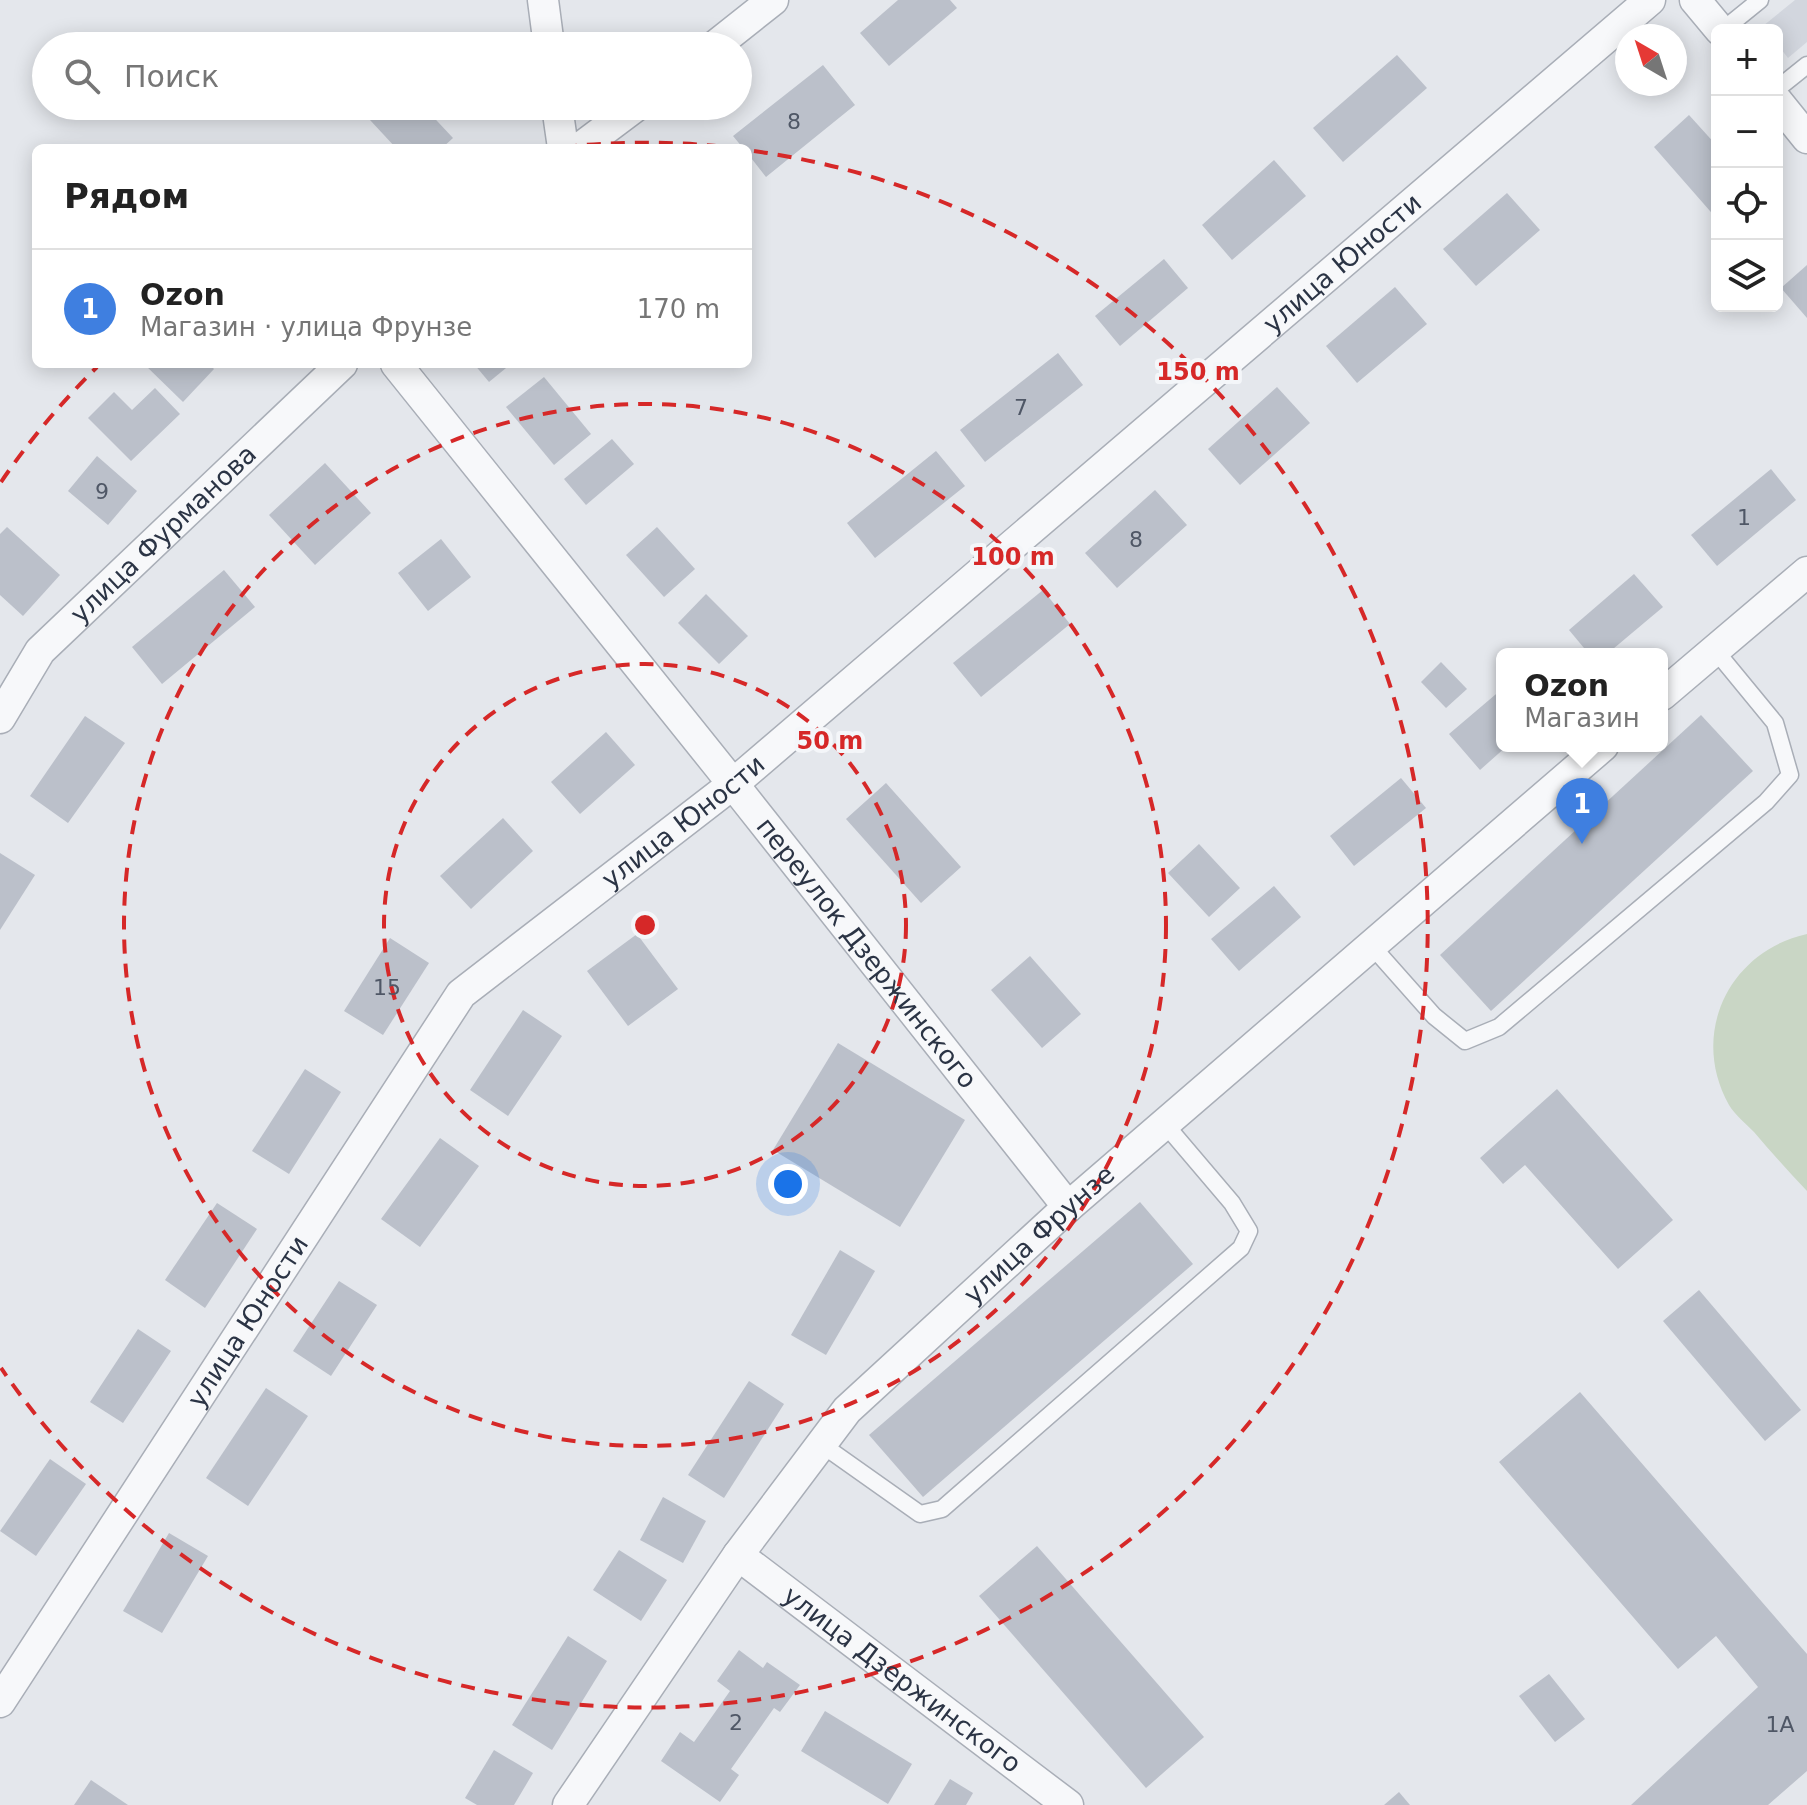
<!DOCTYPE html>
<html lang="ru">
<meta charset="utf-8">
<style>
:root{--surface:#fff;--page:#f6f6f6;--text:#222;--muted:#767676;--line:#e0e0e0;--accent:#d1495b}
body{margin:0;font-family:"DejaVu Sans",sans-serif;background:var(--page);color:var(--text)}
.controls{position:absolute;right:24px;top:24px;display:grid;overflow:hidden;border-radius:12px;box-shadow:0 4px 20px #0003}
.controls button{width:72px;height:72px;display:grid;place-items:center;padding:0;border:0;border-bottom:2px solid var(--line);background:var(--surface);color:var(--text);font:40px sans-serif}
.compass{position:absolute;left:1615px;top:24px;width:72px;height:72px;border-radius:50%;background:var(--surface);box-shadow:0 4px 20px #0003;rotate:321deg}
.you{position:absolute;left:788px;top:1184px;width:28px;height:28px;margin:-20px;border:6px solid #fff;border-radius:50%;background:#1a73e8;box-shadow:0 0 0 12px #1a73e833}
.badge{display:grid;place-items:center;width:52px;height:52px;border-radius:50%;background:var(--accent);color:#fff;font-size:26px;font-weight:700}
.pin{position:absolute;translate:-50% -66px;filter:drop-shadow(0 2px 4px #0008)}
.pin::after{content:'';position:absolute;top:42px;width:28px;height:24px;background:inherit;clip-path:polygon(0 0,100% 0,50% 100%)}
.popup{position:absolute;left:1496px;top:648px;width:172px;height:104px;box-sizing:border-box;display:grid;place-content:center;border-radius:12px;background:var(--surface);filter:drop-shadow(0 2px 6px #0005);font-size:26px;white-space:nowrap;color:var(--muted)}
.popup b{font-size:30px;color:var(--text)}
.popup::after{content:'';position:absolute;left:50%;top:100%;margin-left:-16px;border:16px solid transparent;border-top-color:var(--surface)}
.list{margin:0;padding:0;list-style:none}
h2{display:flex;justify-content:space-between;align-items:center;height:104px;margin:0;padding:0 32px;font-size:34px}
h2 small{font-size:26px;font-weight:400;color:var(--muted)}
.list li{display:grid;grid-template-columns:52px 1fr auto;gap:24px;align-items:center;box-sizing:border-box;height:120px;padding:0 32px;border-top:2px solid var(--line)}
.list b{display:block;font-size:30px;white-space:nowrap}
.list p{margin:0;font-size:26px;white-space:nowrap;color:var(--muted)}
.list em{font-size:26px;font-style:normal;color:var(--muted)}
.icon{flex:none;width:44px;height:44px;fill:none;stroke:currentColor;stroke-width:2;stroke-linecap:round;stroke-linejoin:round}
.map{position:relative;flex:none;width:1807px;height:1805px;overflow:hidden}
.search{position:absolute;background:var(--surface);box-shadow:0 4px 20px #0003;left:32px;top:32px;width:720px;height:88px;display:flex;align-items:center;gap:20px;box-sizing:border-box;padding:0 28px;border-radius:44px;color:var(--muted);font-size:30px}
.panel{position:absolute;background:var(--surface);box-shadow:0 4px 20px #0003;left:32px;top:144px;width:720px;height:224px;border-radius:12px}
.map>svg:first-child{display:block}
.built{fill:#d2d6de}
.green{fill:#c9d6c5}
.building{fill:#bbc0ca}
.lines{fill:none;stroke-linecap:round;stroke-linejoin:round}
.lane-casing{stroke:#a9aeb7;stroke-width:19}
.street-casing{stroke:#a9aeb7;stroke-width:33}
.lane{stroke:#f7f8fa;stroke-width:16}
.street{stroke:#f7f8fa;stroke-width:30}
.ring{fill:none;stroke:#d62828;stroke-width:4;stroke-dasharray:14 10}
.labels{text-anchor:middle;stroke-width:8;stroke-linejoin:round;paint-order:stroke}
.number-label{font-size:22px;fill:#4f5766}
.street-label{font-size:26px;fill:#2b3445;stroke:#f4f6f9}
.centre{fill:#d62828;stroke:#f4f6f9;stroke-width:4}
.ring-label{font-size:24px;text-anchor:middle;font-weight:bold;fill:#d62828;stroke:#f4f6f9;stroke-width:8;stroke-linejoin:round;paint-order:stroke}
</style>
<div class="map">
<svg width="1807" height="1805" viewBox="0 0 1807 1805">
<rect width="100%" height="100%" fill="#e4e7ec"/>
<polygon class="built" points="1795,0 1807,0 1807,42 1788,58 1777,44 1777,30 1766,30 1763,26"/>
<path class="green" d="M1807 934V1191C1789 1172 1771 1152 1754 1132 1746 1124 1735 1115 1729 1105 1689 1034 1729 951 1807 934Z"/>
<g class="building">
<polygon points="898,0 950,0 957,8 889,66 860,33"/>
<polygon points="1397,55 1427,88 1343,162 1313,128"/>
<polygon points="823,65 855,105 766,177 748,154 748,148 743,148 733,136"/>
<polygon points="385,106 423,106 453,138 442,148 396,148 370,120"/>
<polygon points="1689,115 1717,146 1717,219 1654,147"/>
<polygon points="1274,160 1306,196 1232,260 1202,225"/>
<polygon points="1507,193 1540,230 1476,286 1443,249"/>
<polygon points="1164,259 1188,288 1120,346 1095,316"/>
<polygon points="1807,265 1807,318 1781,288"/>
<polygon points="1395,287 1427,324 1357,383 1326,346"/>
<polygon points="1058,353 1083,385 985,462 960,430"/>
<polygon points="144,364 209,364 214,369 183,402"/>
<polygon points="474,364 511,364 489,382"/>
<polygon points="544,377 591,434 554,465 506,407"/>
<polygon points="1277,387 1310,423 1240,485 1208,449"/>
<polygon points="155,388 180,414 131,461 88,418 114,392 132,410"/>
<polygon points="612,439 634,464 586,505 564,479"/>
<polygon points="936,451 965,486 875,558 847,523"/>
<polygon points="97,456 137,491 108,525 68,491"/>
<polygon points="325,463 371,513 315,565 269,515"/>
<polygon points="1771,469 1796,500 1717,566 1691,535"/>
<polygon points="1155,490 1187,525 1117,588 1085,553"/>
<polygon points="7,527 60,575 23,616 0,595 0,534"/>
<polygon points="657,527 695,569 664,597 626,555"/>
<polygon points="441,539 471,577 428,611 398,573"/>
<polygon points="224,570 255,607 162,684 132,647"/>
<polygon points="1634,574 1663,607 1607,654 1589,654 1569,630"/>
<polygon points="1043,590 1070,624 981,697 953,663"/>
<polygon points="706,594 748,636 719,664 678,623"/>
<polygon points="1441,662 1467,689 1446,708 1421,682"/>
<polygon points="1502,689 1502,746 1507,746 1480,770 1449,734"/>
<polygon points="1701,715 1753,771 1491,1011 1440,955"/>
<polygon points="85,716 125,743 68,823 30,796"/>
<polygon points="606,732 635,765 580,814 551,782"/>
<polygon points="1401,778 1426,808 1354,866 1330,836"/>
<polygon points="886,783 961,867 921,903 846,819"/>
<polygon points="503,818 533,851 471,909 440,876"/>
<polygon points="1199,844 1240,888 1209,917 1168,873"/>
<polygon points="0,853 35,875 0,930"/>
<polygon points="1274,886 1301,917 1239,971 1211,939"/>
<polygon points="637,934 678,989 628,1026 587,971"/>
<polygon points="390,938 429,963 383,1035 344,1011"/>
<polygon points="1030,956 1081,1014 1042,1048 991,990"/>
<polygon points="523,1010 562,1036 508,1116 470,1090"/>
<polygon points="838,1043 965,1120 900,1227 773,1150"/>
<polygon points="305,1069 341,1092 289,1174 252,1151"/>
<polygon points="1557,1089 1673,1220 1618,1269 1525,1165 1503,1184 1480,1158"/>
<polygon points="440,1138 479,1166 420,1247 381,1219"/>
<polygon points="1140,1202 1193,1264 923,1497 869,1435"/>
<polygon points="217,1203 257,1229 205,1308 165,1280"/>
<polygon points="840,1250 875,1271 826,1355 791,1335"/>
<polygon points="339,1281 377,1305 331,1376 293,1351"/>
<polygon points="1699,1290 1801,1410 1765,1441 1663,1321"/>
<polygon points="138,1329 171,1351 123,1423 90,1402"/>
<polygon points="749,1381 784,1404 724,1498 688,1475"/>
<polygon points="266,1388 308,1416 248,1506 206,1478"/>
<polygon points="1580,1392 1807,1654 1807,1771 1768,1805 1631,1805 1758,1687 1716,1636 1678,1669 1499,1462"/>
<polygon points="50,1459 86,1484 36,1556 0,1531"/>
<polygon points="663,1497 706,1521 683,1563 640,1540"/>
<polygon points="169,1533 208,1556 162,1633 123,1611"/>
<polygon points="1037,1546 1204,1737 1146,1788 979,1596"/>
<polygon points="619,1550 667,1580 641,1621 593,1590"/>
<polygon points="568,1636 607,1661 552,1750 512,1725"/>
<polygon points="739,1650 763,1668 767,1662 800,1685 780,1712 774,1708 731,1769 739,1775 720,1802 661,1761 680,1732 694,1742 730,1691 717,1681"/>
<polygon points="1549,1674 1585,1719 1555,1742 1519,1696"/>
<polygon points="825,1711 912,1764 888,1804 801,1751"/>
<polygon points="494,1750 533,1773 514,1805 477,1805 465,1798"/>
<polygon points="950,1779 973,1793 966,1805 934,1805"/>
<polygon points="91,1780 128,1805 74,1805"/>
<polygon points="1399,1792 1410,1805 1384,1805"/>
</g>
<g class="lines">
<defs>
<g id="lane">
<polyline points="1723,30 1760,0"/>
<polyline points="1777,89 1807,65"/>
<polyline points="1371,945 1434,1016 1465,1041 1499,1027 1766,802 1790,775 1775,723 1715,650"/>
<polyline points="821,1444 920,1514 942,1509 1241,1248 1249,1231 1232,1203 1164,1123"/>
</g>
<g id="street">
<polyline points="543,0 549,46"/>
<polyline points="1695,0 1720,30"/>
<polyline points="715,46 773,0"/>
<polyline points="1777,101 1807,138"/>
<polyline points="557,106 563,148"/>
<polyline points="580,148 636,106"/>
<path id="s1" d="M396 364 733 784 1068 1207"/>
<polyline points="1662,695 1807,572"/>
<path id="s2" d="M0 718 40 651 342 364"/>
<path id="s3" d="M738 1555 1068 1805"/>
<path id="s4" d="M0 1702 461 994 733 784 1650 0"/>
<path id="s5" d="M568 1805 738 1555 847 1410 1068 1207 1603 746"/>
</g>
</defs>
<use href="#lane" class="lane-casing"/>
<use href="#street" class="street-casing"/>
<use href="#lane" class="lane"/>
<use href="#street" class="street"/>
</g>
<g class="ring">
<circle cx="645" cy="925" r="261"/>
<circle cx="645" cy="925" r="521"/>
<path d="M1 482A782 782 0 0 1 97 367M563 147A782 782 0 0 1 727 147M754 151A782 782 0 1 1 1 1368"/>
</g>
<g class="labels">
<g class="number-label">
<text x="794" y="129">8</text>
<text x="1021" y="415">7</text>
<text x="102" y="499">9</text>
<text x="1744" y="525">1</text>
<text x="1136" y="547">8</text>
<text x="387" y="995">15</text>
<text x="736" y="1730">2</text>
<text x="1780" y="1732">1А</text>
</g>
<g class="street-label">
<text dy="9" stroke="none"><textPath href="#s4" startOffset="1990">улица Юности</textPath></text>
<text dy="9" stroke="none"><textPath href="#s2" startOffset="248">улица Фурманова</textPath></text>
<text dy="9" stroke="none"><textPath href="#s4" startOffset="1126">улица Юности</textPath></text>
<text dy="9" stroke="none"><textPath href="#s1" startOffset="754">переулок Дзержинского</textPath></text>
<text dy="9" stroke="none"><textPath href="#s5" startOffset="744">улица Фрунзе</textPath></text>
<text dy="9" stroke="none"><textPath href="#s4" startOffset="454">улица Юности</textPath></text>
<text dy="9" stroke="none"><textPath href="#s3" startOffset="206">улица Дзержинского</textPath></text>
</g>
</g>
<circle cx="645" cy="925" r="12" class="centre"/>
<g class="ring-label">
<text x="1198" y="380">150 m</text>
<text x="1013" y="565">100 m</text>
<text x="830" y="749">50 m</text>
</g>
</svg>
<div class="controls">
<button>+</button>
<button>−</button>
<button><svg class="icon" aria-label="locate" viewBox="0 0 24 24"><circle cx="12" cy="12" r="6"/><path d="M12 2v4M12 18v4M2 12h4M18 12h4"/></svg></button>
<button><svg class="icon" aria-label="layers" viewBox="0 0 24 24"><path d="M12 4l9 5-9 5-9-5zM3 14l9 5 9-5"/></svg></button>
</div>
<svg class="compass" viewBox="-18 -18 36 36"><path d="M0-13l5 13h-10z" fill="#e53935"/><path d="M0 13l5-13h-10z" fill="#767676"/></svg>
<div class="you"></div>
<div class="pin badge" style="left:1582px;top:844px;background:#3f7fe0">1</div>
<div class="popup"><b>Ozon</b>Магазин</div>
<div class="search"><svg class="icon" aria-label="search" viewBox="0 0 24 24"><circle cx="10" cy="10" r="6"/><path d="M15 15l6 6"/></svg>Поиск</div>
<section class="panel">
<h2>Рядом<small></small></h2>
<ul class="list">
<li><span class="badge" style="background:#3f7fe0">1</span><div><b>Ozon</b><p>Магазин · улица Фрунзе</p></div><em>170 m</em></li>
</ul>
</section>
</div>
